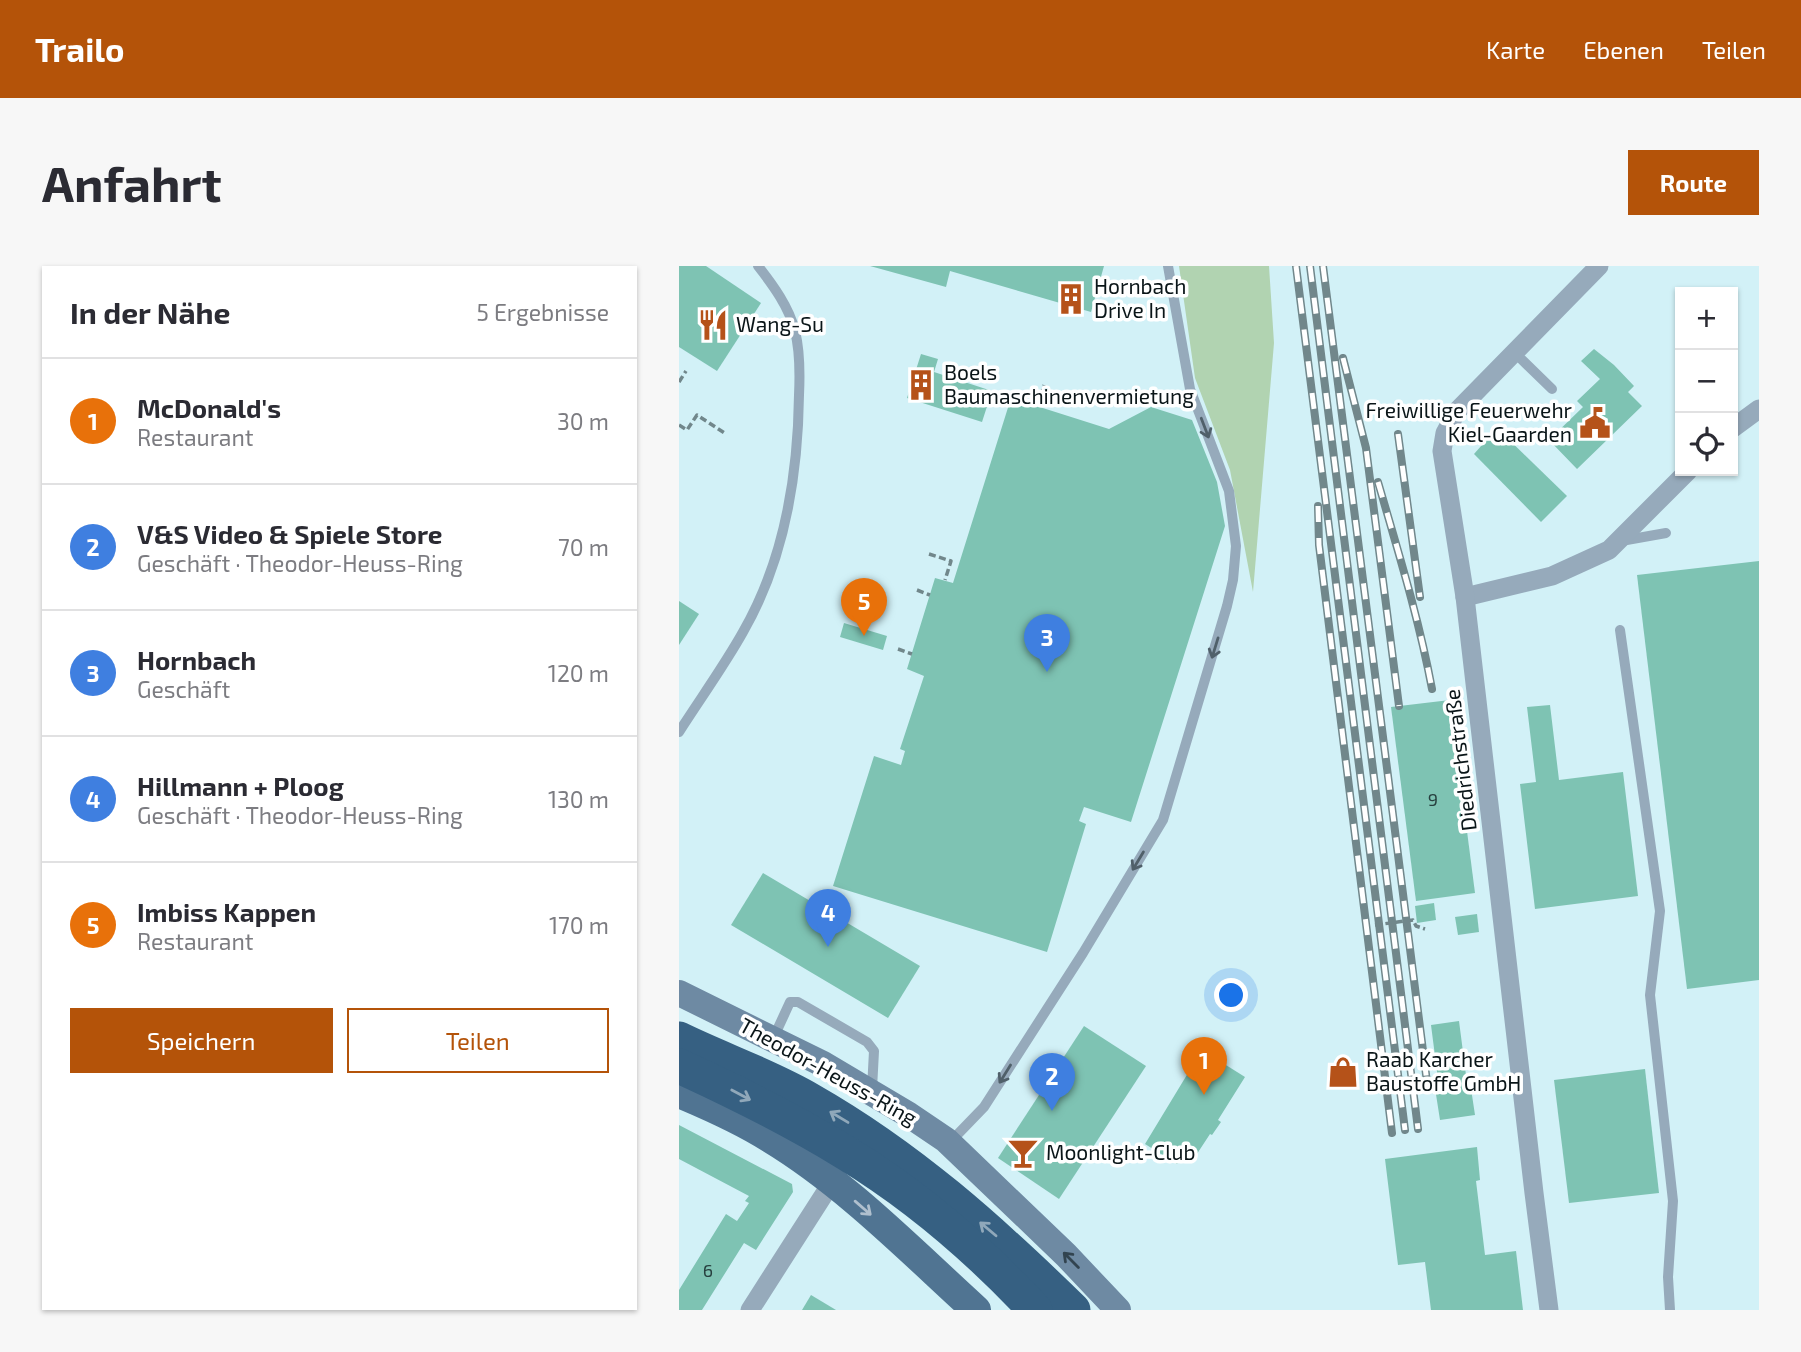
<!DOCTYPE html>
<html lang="de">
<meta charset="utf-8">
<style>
:root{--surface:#fff;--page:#f7f7f7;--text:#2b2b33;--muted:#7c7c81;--line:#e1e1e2;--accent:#b45309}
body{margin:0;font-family:"Exo 2",sans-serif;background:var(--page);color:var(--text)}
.controls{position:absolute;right:21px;top:21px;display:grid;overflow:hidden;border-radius:0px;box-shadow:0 2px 5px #0004}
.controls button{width:63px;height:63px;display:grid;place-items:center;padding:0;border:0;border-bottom:2px solid var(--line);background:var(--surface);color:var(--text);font:35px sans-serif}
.you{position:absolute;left:553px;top:730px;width:24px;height:24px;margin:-18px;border:5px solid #fff;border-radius:50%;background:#1a73e8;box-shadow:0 0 0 10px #1a73e833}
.badge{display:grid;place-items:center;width:46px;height:46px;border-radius:50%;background:var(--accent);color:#fff;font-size:23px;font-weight:700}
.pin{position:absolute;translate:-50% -58px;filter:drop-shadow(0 2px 4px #0008)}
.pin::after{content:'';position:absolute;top:37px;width:24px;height:21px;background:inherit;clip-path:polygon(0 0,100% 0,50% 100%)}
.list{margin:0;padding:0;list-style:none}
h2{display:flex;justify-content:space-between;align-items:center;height:91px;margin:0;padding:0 28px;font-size:30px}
h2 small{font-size:23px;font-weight:400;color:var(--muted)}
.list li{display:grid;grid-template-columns:46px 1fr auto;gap:21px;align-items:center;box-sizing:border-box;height:126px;padding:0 28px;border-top:2px solid var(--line)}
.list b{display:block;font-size:26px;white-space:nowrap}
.list p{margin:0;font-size:23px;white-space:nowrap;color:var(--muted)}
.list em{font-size:23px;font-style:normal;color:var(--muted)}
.actions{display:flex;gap:14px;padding:21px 28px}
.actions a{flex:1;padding:16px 0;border:2px solid var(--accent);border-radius:0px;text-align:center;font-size:24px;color:var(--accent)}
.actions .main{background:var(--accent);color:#fff}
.icon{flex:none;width:38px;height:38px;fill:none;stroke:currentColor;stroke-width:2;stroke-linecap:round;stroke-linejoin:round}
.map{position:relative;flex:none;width:1080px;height:1044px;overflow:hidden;border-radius:0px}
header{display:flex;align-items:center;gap:42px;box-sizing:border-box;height:98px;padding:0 35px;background:var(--accent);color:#fff}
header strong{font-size:33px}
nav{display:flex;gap:38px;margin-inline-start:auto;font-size:24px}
.intro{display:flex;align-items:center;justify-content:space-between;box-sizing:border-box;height:168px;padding:0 42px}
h1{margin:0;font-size:49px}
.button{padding:18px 32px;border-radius:0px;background:var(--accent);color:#fff;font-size:24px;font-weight:700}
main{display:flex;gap:42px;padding:0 42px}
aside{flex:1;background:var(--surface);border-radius:0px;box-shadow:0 2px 5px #0004}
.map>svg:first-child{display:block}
.green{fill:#b1d3b1}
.building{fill:#7ec3b3}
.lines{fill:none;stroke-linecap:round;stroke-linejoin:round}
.path{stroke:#71878b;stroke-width:3.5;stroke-dasharray:7 3.5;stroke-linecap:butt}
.lane{stroke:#96aabb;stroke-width:10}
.street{stroke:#96aabb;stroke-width:19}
.secondary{stroke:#6e8aa3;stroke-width:26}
.primary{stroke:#507492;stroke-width:30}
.highway{stroke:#366082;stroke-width:35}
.rail-casing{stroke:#71878b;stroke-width:8}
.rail{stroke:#fff;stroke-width:5;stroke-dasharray:16;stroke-linecap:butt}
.oneway{stroke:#50606a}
.oneway2{stroke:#90a8ba}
.oneway3{stroke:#b0c0ce}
.oneway4{stroke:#324450}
.labels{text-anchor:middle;stroke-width:7;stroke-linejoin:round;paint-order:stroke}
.number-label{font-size:18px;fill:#27403f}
.poi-label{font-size:21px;fill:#0a1518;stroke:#fff;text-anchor:start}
.street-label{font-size:21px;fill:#0a1518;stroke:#fff}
</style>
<header>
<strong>Trailo</strong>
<nav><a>Karte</a><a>Ebenen</a><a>Teilen</a></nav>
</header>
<div class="intro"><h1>Anfahrt</h1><a class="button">Route</a></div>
<main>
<aside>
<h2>In der Nähe<small>5 Ergebnisse</small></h2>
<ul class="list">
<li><span class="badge" style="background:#e8710a">1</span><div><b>McDonald's</b><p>Restaurant</p></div><em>30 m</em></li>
<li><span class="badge" style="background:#3f7fe0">2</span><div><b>V&amp;S Video &amp; Spiele Store</b><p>Geschäft · Theodor-Heuss-Ring</p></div><em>70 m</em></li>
<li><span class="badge" style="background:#3f7fe0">3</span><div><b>Hornbach</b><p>Geschäft</p></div><em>120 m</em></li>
<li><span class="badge" style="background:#3f7fe0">4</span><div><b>Hillmann + Ploog</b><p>Geschäft · Theodor-Heuss-Ring</p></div><em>130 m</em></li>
<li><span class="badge" style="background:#e8710a">5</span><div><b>Imbiss Kappen</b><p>Restaurant</p></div><em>170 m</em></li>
</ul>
<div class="actions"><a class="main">Speichern</a><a>Teilen</a></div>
</aside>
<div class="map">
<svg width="1080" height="1044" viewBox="0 0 1080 1044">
<rect width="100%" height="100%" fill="#d2f1f7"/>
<polygon class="green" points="500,0 590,0 595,77 574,326 551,204 516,112"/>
<g class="building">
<polygon points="0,0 27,0 82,37 38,105 0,81"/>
<polygon points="191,0 425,0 412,46 271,5 267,21"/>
<polygon points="915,83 935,99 955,120 949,126 963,140 898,203 870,174 904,141 898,135 921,113 902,95"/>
<polygon points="242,88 259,93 255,106 313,125 303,156 228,132"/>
<polygon points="332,132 430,163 472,141 513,154 538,216 546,260 452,556 405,541 400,555 407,558 368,686 154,620 195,490 222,499 226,485 221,483 245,410 228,403 256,312 274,317"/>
<polygon points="818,162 888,230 862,256 795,188"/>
<polygon points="1080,295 1080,714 1008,723 958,309"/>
<polygon points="0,335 20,348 0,379"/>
<polygon points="165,357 208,370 204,384 161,371"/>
<polygon points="771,434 796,627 737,635 712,441"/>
<polygon points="871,439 880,514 944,506 959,630 856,643 841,518 857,516 848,441"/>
<polygon points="84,607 241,700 209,752 52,659"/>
<polygon points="755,637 757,654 738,657 736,640"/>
<polygon points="798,648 800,666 779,669 776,651"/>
<polygon points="780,755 788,817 791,816 796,849 761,854 756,822 760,821 752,759"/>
<polygon points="405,760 467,800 380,933 319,892"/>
<polygon points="523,784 566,811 539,854 542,856 533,869 531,868 512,897 503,891 498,898 466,878"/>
<polygon points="966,803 980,927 890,937 875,814"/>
<polygon points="0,859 113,918 114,926 77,984 65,977 23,1044 0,1044 0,1024 47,948 58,955 70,937 66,935 70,930 0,893"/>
<polygon points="798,881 801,914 797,915 806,989 837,985 844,1044 752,1044 746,996 719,999 706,893"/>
<polygon points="132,1029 157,1044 123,1044"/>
</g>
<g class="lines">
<g class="path">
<polyline points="0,116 7,105"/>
<polyline points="359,140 365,119"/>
<polyline points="0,159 8,164 18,149 47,168"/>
<polyline points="250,288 272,295 266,314"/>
<polyline points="238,324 251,329"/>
<polyline points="219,383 233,388"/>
<polyline points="696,659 734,654 737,660 746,663"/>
</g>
<g class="lane">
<polyline points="835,86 873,123"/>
<polyline points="942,275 987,267"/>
<polyline points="941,364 981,645 971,729 994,935 989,1011 991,1044"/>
<path d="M0 466C21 433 45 400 64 366 105 295 119 210 120 129 121 108 121 85 116 65 110 41 94 19 79 0"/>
<polyline points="94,773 111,736 119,736 188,776 195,785 193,823"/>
<polyline points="268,874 277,870 305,841 404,687 484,554 548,340 554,314 557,280 550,225 511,123 489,0"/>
</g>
<g class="street">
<polyline points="1054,162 1080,143"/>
<polyline points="786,331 873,310 930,284 1009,205"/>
<polyline points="71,1044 153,916"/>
<polyline points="870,1044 855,927 786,331 763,185 766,167 778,145 920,0"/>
</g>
<polyline class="secondary" points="0,727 144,798 230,849 267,874 387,989 439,1044"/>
<path class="primary" d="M0 827C31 840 63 854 91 872 167 918 231 984 297 1044"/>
<g class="highway">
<path d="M0 773C43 794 90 810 131 834 231 891 312 964 394 1044"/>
<path d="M0 800C57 826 113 854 167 887 236 929 301 985 356 1044"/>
</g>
<defs>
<g id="rail">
<polyline points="617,0 726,864"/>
<polyline points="631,0 739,863"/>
<polyline points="644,0 749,824"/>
<polyline points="664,92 687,182 720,440"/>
<polyline points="719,168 741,331"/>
<path d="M699 216C719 285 740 353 753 423"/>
<polyline points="639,240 640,279 713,867"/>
</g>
</defs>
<use href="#rail" class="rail-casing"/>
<use href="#rail" class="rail"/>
</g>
<defs><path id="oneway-shaft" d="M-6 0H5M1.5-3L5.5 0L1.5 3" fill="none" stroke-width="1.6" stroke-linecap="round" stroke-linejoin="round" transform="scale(1.75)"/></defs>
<g class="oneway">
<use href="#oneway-shaft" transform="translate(526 162) rotate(69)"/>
<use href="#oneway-shaft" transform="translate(536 382) rotate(107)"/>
<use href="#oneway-shaft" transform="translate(459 595) rotate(121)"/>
<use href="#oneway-shaft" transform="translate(326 808) rotate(122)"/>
</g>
<g class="oneway2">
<use href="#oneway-shaft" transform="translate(62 829) rotate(28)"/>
<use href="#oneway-shaft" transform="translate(160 851) rotate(-149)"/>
<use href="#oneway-shaft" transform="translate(309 963) rotate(-140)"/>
</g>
<use class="oneway3" href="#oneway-shaft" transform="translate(184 942) rotate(41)"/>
<use class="oneway4" href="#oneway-shaft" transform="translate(392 994) rotate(-135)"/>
<defs>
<symbol id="building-bare" viewBox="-9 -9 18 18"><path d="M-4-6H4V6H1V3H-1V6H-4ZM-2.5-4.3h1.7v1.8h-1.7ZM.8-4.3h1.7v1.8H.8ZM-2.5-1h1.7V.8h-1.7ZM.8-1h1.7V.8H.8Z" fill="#b55219" stroke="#fff" stroke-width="2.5" paint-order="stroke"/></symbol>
<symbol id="restaurant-bare" viewBox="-9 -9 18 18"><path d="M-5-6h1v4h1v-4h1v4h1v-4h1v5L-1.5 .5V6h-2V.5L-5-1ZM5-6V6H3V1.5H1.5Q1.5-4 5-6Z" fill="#b55219" stroke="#fff" stroke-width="2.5" paint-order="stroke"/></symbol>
<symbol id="civic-bare" viewBox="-9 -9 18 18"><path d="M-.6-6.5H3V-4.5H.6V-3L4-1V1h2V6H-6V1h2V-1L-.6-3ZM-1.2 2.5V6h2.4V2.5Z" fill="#b55219" stroke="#fff" stroke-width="2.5" paint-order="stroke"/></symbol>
<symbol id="shop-bare" viewBox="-9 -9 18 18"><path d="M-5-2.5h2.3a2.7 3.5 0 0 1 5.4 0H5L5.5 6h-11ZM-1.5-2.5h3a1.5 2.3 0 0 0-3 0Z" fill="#b55219" stroke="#fff" stroke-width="2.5" paint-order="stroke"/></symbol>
<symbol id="bar-bare" viewBox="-9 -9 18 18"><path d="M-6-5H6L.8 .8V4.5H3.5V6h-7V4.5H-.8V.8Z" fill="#b55219" stroke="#fff" stroke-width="2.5" paint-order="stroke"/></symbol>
</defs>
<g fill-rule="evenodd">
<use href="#building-bare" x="370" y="11" width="44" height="44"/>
<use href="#restaurant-bare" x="12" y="37" width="44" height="44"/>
<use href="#building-bare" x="220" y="97" width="44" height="44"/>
<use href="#civic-bare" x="894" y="135" width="44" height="44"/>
<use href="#shop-bare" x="642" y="784" width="44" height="44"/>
<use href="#bar-bare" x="322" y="865" width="44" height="44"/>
</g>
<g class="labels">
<g class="number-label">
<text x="754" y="540">9</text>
<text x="29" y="1011">6</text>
</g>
<g class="poi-label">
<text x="415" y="28">Hornbach<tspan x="415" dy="24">Drive In</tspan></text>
<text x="57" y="66">Wang-Su</text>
<text x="265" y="114">Boels<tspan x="265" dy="24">Baumaschinenvermietung</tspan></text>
<text x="893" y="152" text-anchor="end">Freiwillige Feuerwehr<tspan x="893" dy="24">Kiel-Gaarden</tspan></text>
<text x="687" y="801">Raab Karcher<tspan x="687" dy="24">Baustoffe GmbH</tspan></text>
<text x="367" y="894">Moonlight-Club</text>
</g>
<g class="street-label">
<text transform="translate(782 494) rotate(-97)" y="7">Diedrichstraße</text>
<text transform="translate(149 806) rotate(29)" y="7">Theodor-Heuss-Ring</text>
</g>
</g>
</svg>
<div class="controls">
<button>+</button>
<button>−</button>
<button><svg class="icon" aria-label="locate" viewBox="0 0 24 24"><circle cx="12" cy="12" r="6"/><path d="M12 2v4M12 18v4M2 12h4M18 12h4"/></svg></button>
</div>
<div class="you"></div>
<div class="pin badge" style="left:525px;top:829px;background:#e8710a">1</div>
<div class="pin badge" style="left:373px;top:845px;background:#3f7fe0">2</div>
<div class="pin badge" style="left:368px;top:406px;background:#3f7fe0">3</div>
<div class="pin badge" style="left:149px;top:681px;background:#3f7fe0">4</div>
<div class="pin badge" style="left:185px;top:370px;background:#e8710a">5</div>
</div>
</main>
